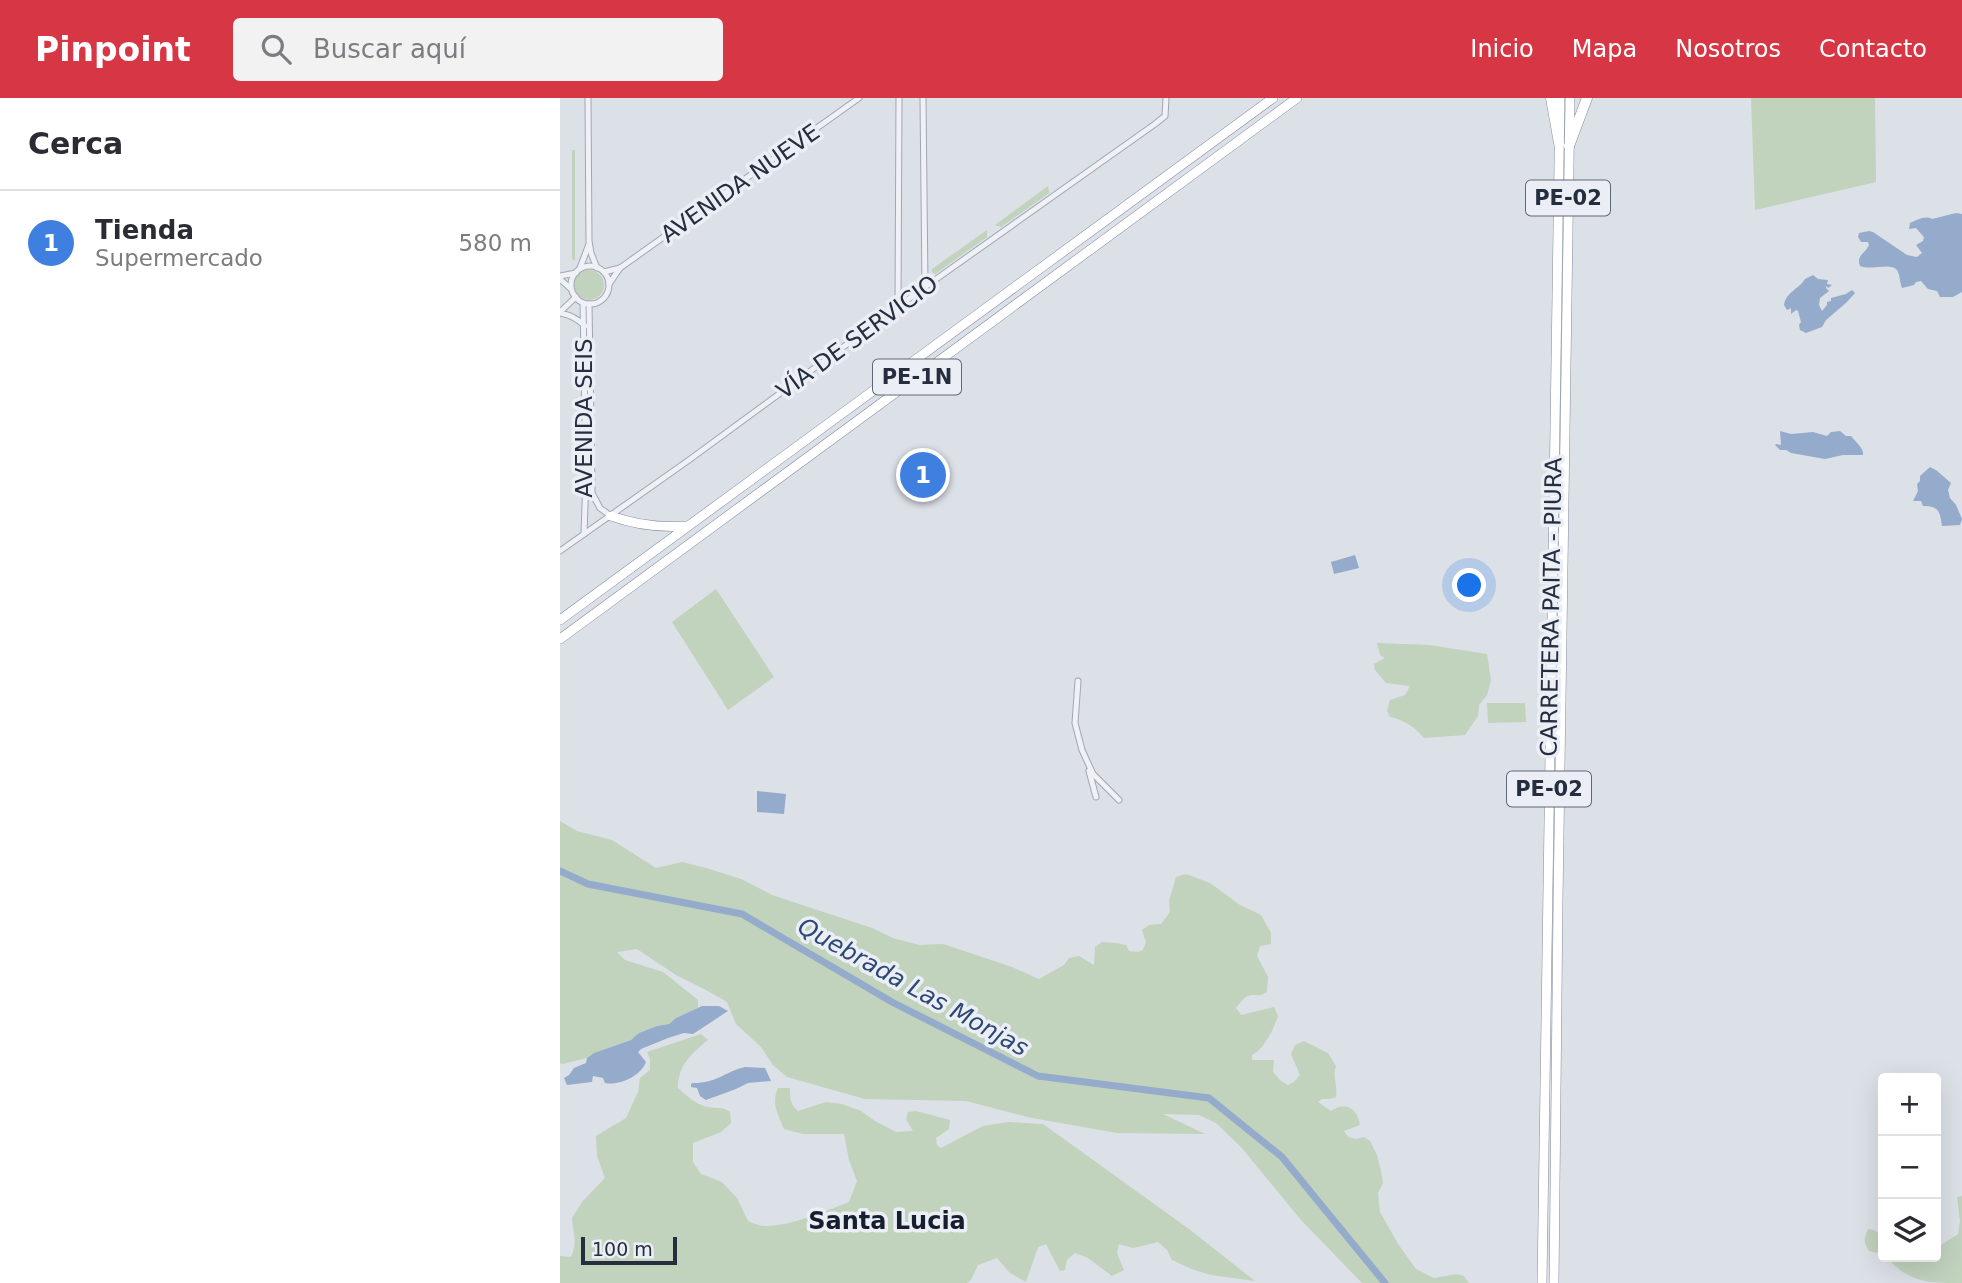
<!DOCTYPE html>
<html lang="es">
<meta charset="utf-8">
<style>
:root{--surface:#fff;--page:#f2f2f3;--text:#2b2b33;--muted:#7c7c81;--line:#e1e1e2;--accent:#d73745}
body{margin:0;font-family:"DejaVu Sans",sans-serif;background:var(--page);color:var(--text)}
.controls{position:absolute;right:21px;bottom:21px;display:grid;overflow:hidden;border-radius:7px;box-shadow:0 7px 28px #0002}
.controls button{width:63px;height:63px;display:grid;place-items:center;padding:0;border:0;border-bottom:2px solid var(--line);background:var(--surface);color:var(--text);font:35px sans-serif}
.scale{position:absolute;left:21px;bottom:18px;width:96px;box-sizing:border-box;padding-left:7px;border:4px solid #252d3f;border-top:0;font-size:19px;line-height:24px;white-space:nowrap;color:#252d3f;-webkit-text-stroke:5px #ebeff5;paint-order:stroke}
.you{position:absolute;left:910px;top:488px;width:24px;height:24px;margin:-18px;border:5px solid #fff;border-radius:50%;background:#1a73e8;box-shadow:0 0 0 10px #1a73e833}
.badge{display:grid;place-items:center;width:46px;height:46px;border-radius:50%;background:var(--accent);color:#fff;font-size:23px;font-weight:700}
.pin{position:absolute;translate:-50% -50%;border:4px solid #fff;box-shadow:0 2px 7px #0006}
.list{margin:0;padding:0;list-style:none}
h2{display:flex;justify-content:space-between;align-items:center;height:91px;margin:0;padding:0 28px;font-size:30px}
h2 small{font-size:23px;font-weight:400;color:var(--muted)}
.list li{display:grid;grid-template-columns:46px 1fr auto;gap:21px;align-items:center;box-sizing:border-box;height:105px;padding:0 28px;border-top:2px solid var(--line)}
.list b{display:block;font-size:26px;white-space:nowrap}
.list p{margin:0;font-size:23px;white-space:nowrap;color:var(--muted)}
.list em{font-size:23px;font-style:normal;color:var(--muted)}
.icon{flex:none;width:38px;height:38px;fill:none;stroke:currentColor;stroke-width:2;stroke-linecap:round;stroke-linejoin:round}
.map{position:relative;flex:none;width:1402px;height:1185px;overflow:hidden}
header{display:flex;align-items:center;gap:42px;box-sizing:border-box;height:98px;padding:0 35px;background:var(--accent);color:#fff}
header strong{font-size:33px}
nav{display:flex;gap:38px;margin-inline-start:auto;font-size:24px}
.search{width:490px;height:63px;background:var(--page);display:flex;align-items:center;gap:18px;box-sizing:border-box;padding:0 24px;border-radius:7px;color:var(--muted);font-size:26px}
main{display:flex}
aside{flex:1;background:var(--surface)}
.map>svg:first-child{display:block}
.green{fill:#c1d2bd}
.water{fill:#94abcb}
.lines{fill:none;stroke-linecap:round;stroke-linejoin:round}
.canal{stroke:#94abcb;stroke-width:7}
.minor-casing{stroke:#a1a7b1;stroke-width:7}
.trunk-casing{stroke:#838c9f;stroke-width:10}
.motorway-casing{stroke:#838c9f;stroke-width:11}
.minor{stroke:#eff1f6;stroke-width:5}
.trunk{stroke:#fff;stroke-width:9}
.motorway{stroke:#fff;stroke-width:10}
.labels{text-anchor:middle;stroke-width:7;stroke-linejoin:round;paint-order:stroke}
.shield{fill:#ebeff5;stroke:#606776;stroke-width:2}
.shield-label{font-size:21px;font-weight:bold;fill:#252d3f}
.street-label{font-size:23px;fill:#252d3f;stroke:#ebeff5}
.water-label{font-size:24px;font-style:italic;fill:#2c4875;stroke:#ebeff5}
.neighbourhood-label{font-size:24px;font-weight:bold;fill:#171e2f;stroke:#ebeff5}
</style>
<header>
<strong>Pinpoint</strong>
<div class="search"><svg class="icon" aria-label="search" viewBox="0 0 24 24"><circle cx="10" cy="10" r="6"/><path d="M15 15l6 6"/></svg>Buscar aquí</div>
<nav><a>Inicio</a><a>Mapa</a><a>Nosotros</a><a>Contacto</a></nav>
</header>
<main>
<aside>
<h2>Cerca<small></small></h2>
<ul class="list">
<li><span class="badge" style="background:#3f7fe0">1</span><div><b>Tienda</b><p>Supermercado</p></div><em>580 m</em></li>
</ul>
</aside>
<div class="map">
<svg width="1402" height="1185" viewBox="0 0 1402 1185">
<rect width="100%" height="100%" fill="#dce0e7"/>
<g class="green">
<polygon points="1191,0 1315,0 1316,84 1195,112"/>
<polygon points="12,52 15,52 15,163 12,161"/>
<polygon points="488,88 489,95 441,129 435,127"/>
<polygon points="427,132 427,139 375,176 372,174 372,171"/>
<circle cx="29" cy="187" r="15"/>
<polygon points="156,491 214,579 168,612 112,524"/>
<path d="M817 545 869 547 927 556 931 582 927 597 919 607 918 618 905 637 864 640C855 629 844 622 830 619L827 613 830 602 845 597 850 588 826 585 815 572 814 566 825 560 820 557Z"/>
<polygon points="927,605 965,605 966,624 928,625"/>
<path d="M0 723 17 733 52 742 96 770 122 764 146 770 181 781 212 797 312 830 333 840 359 847 383 846 452 869 479 881 504 867 509 860 519 858 534 867 535 849 542 844 556 845 566 847 569 853 578 854 583 852 586 844 582 832 589 827 601 826 610 814 609 803 616 779 626 776 650 785 680 807 701 817 711 835V846L700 848 697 858 708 879 707 894C692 903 692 888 676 910L681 917 714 909 718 918C713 932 705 950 692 957V962H714L713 974 721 983 728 987 734 984 740 977 731 956 735 947 744 943 768 955 776 968C772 978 778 988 776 999L769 1001H762L758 1004 771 1013C786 1003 798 1011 800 1027L784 1033 788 1039 796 1041 804 1039 810 1043 817 1057 821 1073 823 1085 818 1095 820 1114 838 1146 856 1171 874 1180 897 1176 904 1178 909 1185H802L741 1122 681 1049 656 1025 639 1017 603 1016 645 1036 557 1035 472 1020 406 1003 305 1001 227 979 213 967 201 949 176 926 167 904 146 892 116 877 77 851 57 854 65 862 103 874 138 902V910L116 920 109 926 97 928 79 935 71 942 34 955 27 960 3 966 0 965Z"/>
<path d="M141 936 148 942C131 956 118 967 118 990 126 997 136 1007 148 1009 157 1011 162 1008 170 1014L171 1025 161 1034 133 1045V1064L141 1076 162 1084 177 1100 188 1123C193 1125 199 1128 204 1128 229 1129 266 1113 289 1104L297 1083 289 1062 284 1036H243L224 1031C218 1016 211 1006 218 990H230C230 999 230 1007 238 1013L266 1004 282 1006 301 1013 315 1023 336 1034 353 1033 346 1021 348 1014 356 1013 390 1022 389 1031 376 1040 377 1047 381 1050 423 1028 448 1024 483 1026 629 1131 695 1183 651 1177 634 1172 612 1162 607 1152 598 1144 573 1150 559 1146 557 1155 564 1172 552 1178 528 1160 515 1155 507 1162 505 1172 500 1173 486 1146 478 1149 466 1184 450 1175 437 1160 418 1167 411 1182 407 1185H0V1158L11 1159C18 1143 13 1137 12 1120L22 1104 45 1080 37 1058 36 1038 66 1020 78 994 80 980 90 972V961L87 954Z"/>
<path d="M1402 1098V1185C1369 1185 1349 1185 1326 1159H1376V1154H1379L1381 1147 1398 1136 1400 1123 1397 1099Z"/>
<path d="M1308 1131 1314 1132 1323 1138V1156L1309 1153C1303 1144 1304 1140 1308 1131Z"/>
</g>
<g class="water">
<path d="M1396 115 1402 116V194L1393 199H1380L1377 193 1368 191 1361 183 1356 184 1354 187 1342 190C1340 185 1340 177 1337 172 1330 164 1311 173 1300 168 1296 157 1305 156 1309 147L1308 144H1301L1298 139 1299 135 1309 133 1313 134 1347 157 1357 159 1362 155 1356 147 1363 143 1364 139 1356 130 1349 131 1350 125C1357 122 1365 117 1372 121Z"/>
<path d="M1253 177 1258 181 1268 182 1267 186 1272 187 1268 190 1266 188V190L1269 193 1260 200 1259 207 1262 213 1267 207V204L1271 203V200L1286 196 1292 192 1295 195 1287 204 1266 222 1262 229 1246 235 1240 232 1239 227 1241 224 1238 213 1236 212 1231 216V210L1227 212 1224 207C1226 194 1239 191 1245 181Z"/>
<path d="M1220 333 1231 336 1253 334 1267 338 1271 334 1280 333 1286 338H1291C1295 343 1303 350 1303 355V357H1283L1265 361 1231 355 1226 352H1220L1215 347 1216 346 1221 347Z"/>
<path d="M1370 369 1376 372 1391 385 1388 392 1390 400 1396 407 1402 421 1400 427 1382 428C1380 415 1380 408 1363 408L1361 403H1353L1358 393 1357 386 1360 383V378Z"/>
<polygon points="795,457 799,470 774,476 771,464"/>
<polygon points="197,693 226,696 224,716 197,714"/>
<path d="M142 908H159L168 913 133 936 124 935 108 940 81 951 78 954 86 964C81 978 59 988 45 985L43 980 33 978 32 984 7 987 4 980 9 977 14 970 26 965 27 960 34 955 71 942 79 935 97 928 109 926 116 920Z"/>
<path d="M185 969 205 970 211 983 188 985 176 991 146 1002 140 998 137 990 131 989V986L133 985C158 985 164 974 185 969Z"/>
</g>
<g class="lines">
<polyline class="canal" points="0,773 28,786 182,816 332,904 478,978 649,1000 722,1059 825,1185"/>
<defs>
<g id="minor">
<polyline points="28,0 29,143 31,155 37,170"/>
<polyline points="363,0 365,189"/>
<circle cx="30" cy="187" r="19"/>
<polyline points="20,170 29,146"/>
<polyline points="44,174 60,170 299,0"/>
<polyline points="0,178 16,175"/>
<polyline points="0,181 11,191"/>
<polyline points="49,186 60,170"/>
<polyline points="23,205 26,379 24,436"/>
<polyline points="29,206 32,395 40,410 51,418"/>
<polyline points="338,209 339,0"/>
<polyline points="0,214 16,199"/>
<path d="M0 215C10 217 17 220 25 228"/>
<polyline points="0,453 129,362 365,189 595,26 605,18 606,0"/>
<polyline points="518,583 515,625 522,652 533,676 559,702"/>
<polyline points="529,673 536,699"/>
</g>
<g id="trunk">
<path d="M51 418C76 427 100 430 127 428"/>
<polyline points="0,522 713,0"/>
<polyline points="0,541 737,0"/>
<polyline points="982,1185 1000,0"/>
<polyline points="994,1185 998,803 1010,0"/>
</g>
<g id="motorway">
<polyline points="991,0 999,45"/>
<polyline points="1009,48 1027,0"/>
</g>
</defs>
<use href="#minor" class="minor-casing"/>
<use href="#trunk" class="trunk-casing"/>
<use href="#motorway" class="motorway-casing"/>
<use href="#minor" class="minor"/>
<use href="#trunk" class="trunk"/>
<use href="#motorway" class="motorway"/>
</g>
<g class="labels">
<g class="shield">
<rect x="966" y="82.5" width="84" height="35" rx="5"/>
<rect x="313" y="261.5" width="88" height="35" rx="5"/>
<rect x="947" y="673.5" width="84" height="35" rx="5"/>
</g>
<g class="shield-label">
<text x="1008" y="107">PE-02</text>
<text x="357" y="286">PE-1N</text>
<text x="989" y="698">PE-02</text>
</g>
<g class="street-label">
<text transform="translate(180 85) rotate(-35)" y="8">AVENIDA NUEVE</text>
<text transform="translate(297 239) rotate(-36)" y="8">VÍA DE SERVICIO</text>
<text transform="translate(24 320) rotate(-90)" y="8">AVENIDA SEIS</text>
<text transform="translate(991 509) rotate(-89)" y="8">CARRETERA PAITA - PIURA</text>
</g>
<g class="water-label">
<text transform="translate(353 889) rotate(29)" y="8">Quebrada Las Monjas</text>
</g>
<g class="neighbourhood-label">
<text x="327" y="1131">Santa Lucia</text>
</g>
</g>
</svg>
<div class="controls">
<button>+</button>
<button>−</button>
<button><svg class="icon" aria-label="layers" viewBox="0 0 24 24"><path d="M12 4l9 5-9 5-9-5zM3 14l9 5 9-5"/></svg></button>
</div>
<div class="scale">100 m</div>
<div class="you"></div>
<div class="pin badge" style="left:363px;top:377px;background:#3f7fe0">1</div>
</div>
</main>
